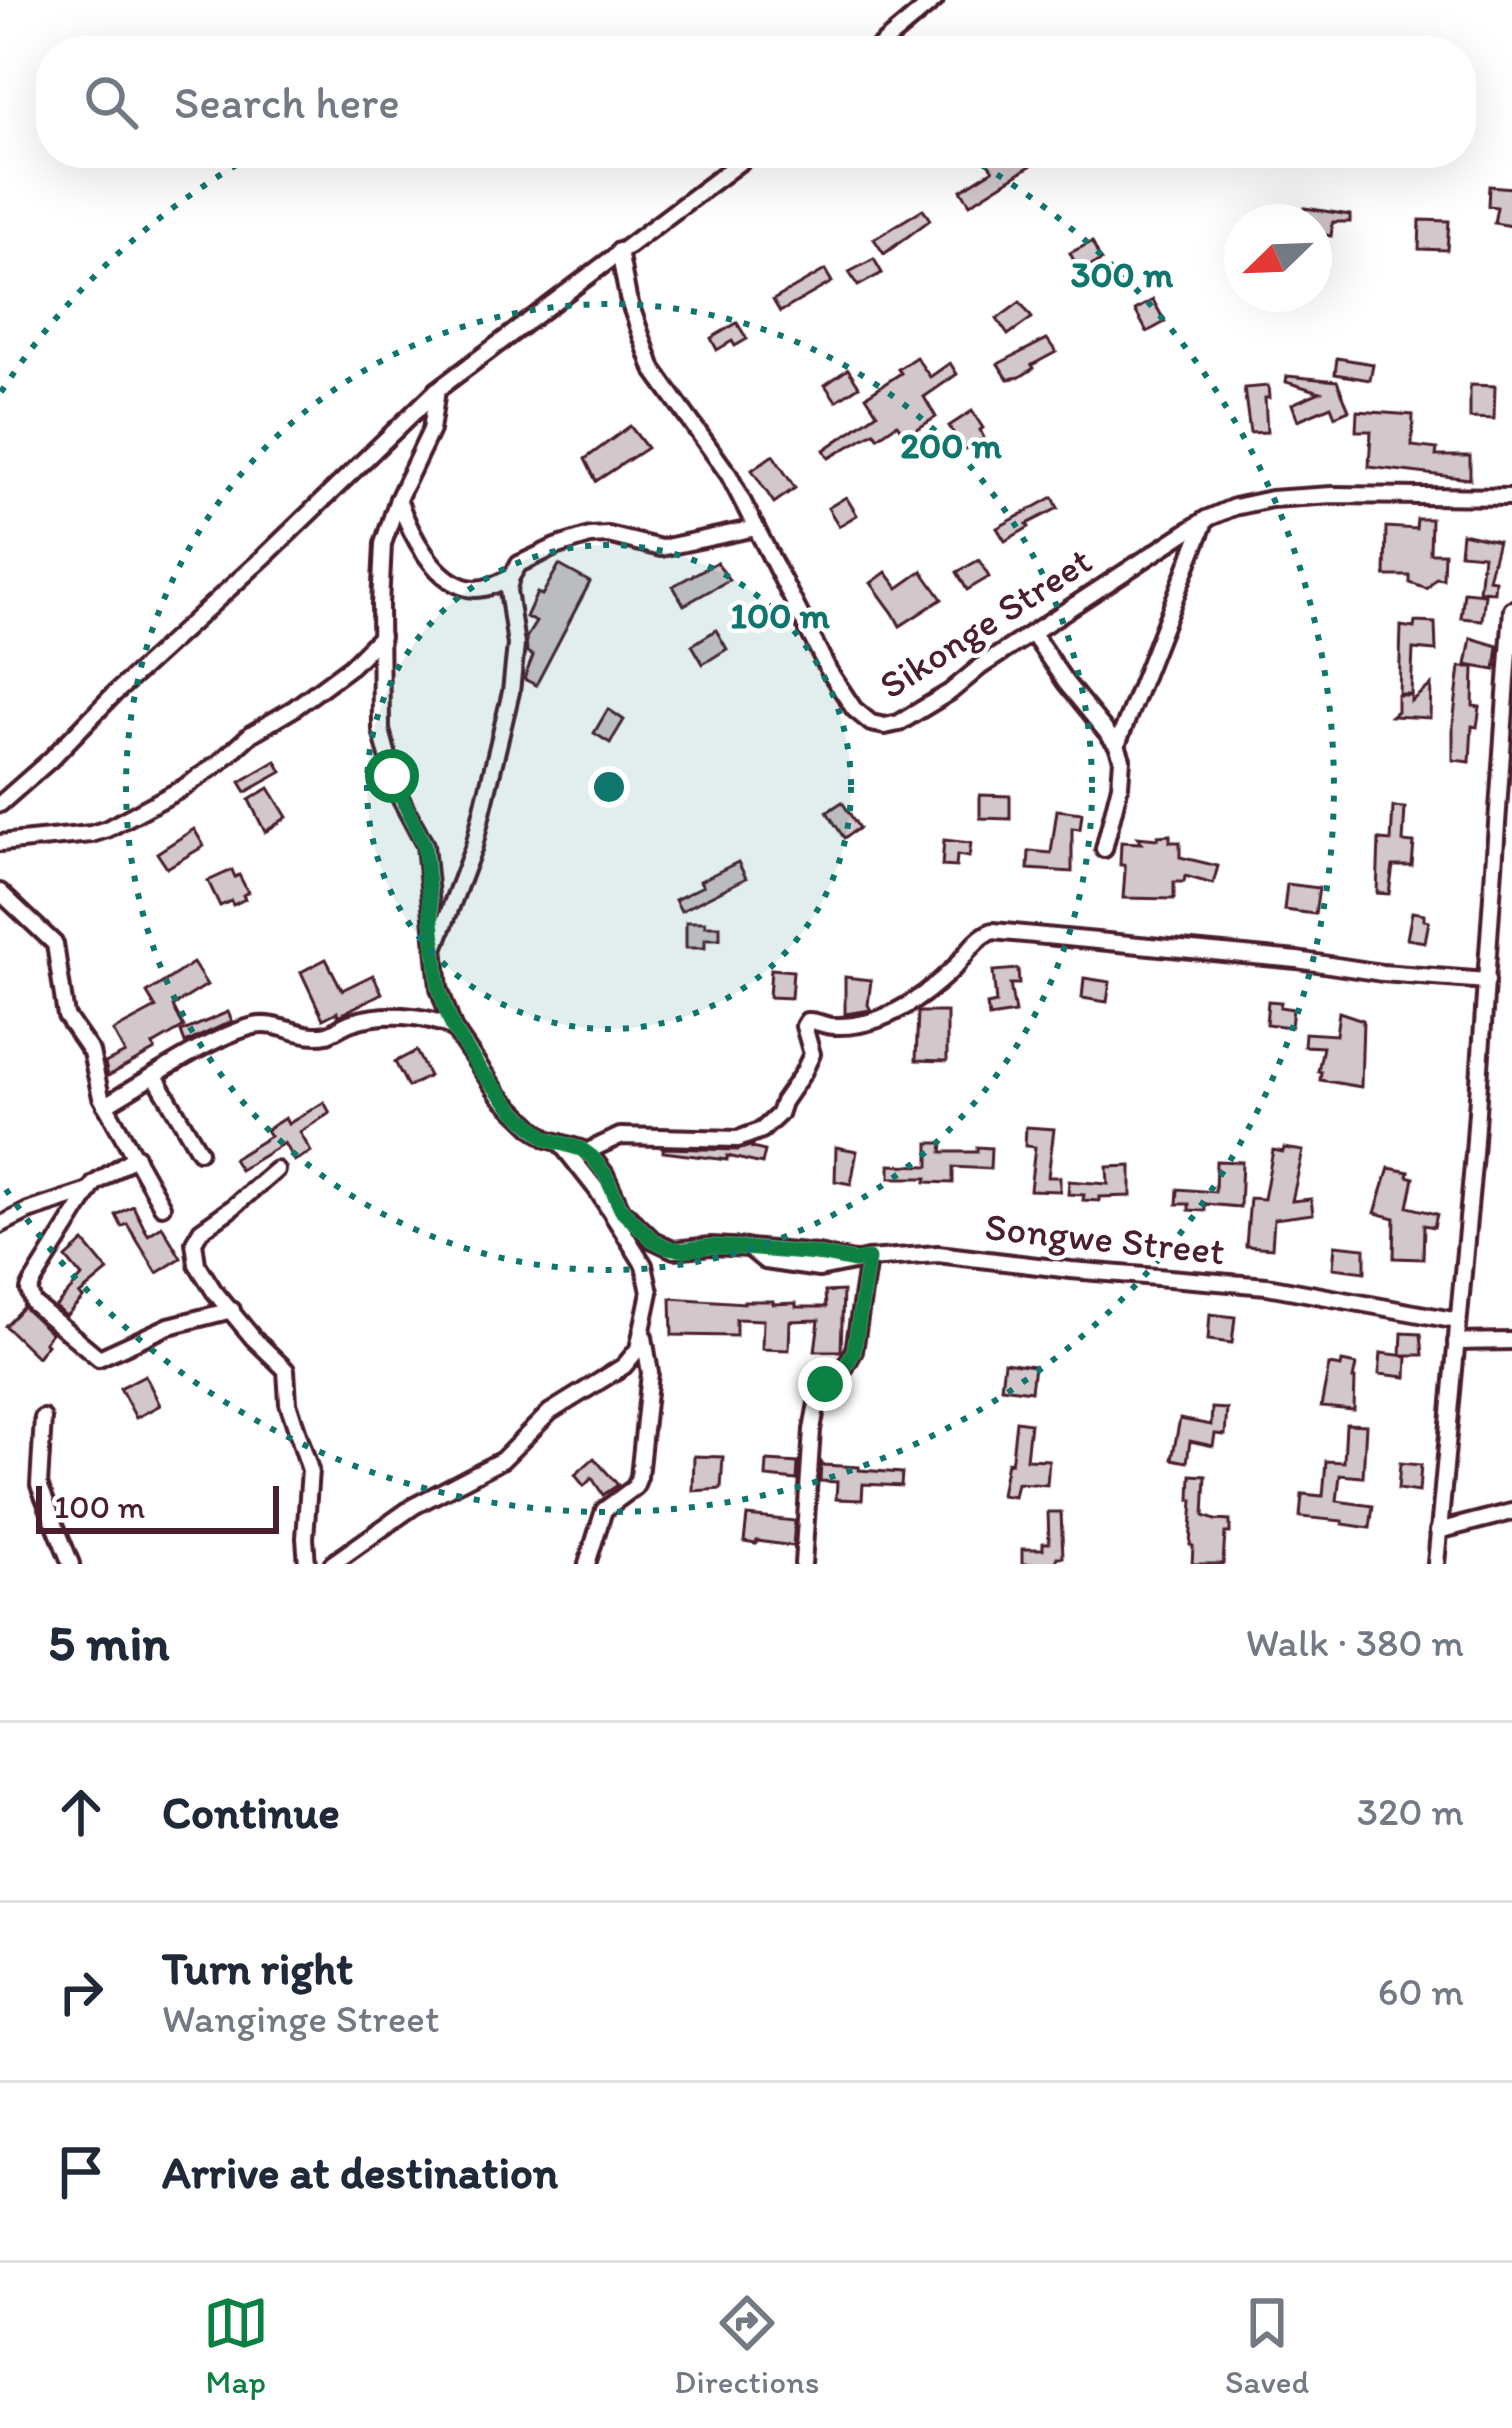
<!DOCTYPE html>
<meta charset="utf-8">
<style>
:root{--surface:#fff;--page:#f2f2f3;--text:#1f2937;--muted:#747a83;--line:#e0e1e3;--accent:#0b8043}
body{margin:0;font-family:Itim,sans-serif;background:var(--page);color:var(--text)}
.compass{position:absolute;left:1224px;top:204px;width:108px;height:108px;border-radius:50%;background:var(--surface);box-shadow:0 12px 48px #0002;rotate:247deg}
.scale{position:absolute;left:36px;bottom:30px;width:243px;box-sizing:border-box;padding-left:12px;border:6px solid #4a1f2b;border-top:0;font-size:33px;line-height:42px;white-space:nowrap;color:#4a1f2b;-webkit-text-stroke:9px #fff;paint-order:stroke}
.stop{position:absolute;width:36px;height:36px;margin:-27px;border:9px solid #0b8043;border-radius:50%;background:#fff}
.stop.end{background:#0b8043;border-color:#fff;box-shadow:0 3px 12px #0008}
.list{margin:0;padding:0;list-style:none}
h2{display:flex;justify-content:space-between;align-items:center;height:156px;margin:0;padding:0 48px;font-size:51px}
h2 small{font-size:39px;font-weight:400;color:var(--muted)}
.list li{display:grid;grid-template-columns:78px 1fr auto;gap:36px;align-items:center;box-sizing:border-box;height:180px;padding:0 48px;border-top:3px solid var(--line)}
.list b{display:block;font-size:45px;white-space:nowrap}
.list p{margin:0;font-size:39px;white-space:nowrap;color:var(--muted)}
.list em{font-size:39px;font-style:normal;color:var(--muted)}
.icon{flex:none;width:66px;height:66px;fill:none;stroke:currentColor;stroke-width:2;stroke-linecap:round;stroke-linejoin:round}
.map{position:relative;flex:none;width:1512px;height:1564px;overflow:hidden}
.search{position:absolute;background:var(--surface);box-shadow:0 12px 48px #0002;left:36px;right:36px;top:36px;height:132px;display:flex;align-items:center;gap:30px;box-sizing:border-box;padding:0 42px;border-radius:48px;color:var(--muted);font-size:45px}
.sheet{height:696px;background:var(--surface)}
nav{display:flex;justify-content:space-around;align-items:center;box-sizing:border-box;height:168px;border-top:3px solid var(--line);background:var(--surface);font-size:33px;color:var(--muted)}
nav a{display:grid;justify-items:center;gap:6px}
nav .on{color:var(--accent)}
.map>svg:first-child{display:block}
.building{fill:#d2c7cb;stroke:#4a1f2b;stroke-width:3}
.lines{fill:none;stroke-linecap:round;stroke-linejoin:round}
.minor-casing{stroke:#4a1f2b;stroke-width:22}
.minor{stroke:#fff;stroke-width:14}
.route{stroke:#0b8043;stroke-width:15}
.ring{fill:none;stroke:#0f766e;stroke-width:6;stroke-dasharray:6 12}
.labels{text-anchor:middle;stroke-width:9;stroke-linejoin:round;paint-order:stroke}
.street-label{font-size:39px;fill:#4a1f2b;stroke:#fff}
.centre{fill:#0f766e;stroke:#fff;stroke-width:6}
.ring-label{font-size:36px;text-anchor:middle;font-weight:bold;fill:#0f766e;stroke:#fff;stroke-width:9;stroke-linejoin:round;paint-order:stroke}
</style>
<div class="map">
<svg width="1512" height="1564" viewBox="0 0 1512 1564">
<rect width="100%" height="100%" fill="#fff"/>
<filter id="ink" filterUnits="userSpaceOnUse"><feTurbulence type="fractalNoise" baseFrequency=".00833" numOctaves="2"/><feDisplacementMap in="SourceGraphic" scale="24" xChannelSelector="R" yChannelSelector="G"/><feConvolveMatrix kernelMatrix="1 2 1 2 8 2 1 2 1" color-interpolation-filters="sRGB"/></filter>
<g filter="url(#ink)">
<g class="building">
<polygon points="981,153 1051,153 970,204 961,190 993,170"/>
<polygon points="1489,186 1512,188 1512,226 1494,223 1497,207 1488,206"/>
<polygon points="1305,208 1350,215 1350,222 1333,222 1331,236 1314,233 1314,222 1302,222"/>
<polygon points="923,209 930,220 884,254 874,239"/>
<polygon points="1420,220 1449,221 1447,250 1419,249"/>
<polygon points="1092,242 1101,261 1079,271 1070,253"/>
<polygon points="874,259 882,273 858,286 849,272"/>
<polygon points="825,270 832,282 780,312 773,300"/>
<polygon points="1153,300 1165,322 1147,332 1135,310"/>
<polygon points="1020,302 1032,318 1008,335 997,319"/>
<polygon points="737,323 747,339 735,346 732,341 717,350 711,338"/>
<polygon points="1047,339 1056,352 1032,365 1034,368 1020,377 1008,379 998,364"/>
<polygon points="916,357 930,377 950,363 957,374 924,397 936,417 906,436 897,424 878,437 874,432 829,458 824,450 877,413 866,396 901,373 898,369"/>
<polygon points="1337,358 1373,364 1370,380 1335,374"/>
<polygon points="848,369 859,386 836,401 825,385"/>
<polygon points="1287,376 1337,381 1349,410 1335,416 1331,406 1298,420 1292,404 1320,392 1286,382"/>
<polygon points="1470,385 1495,386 1494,419 1470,418"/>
<polygon points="1268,386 1269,398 1265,398 1267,432 1250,433 1244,388"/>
<polygon points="972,411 983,428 980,430 984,438 964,450 949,426"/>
<polygon points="1357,411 1413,415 1412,446 1437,449 1436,456 1470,456 1470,479 1369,467 1371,431 1356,431"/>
<polygon points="630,426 647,448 596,481 585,459"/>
<polygon points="773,455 795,488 774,503 752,470"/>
<polygon points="846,497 857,515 839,526 828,508"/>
<polygon points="1053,497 1058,508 1027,524 1029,527 1005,541 997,528"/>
<polygon points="1417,519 1431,519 1430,553 1444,553 1443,579 1436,578 1427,589 1410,583 1410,576 1385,576 1386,527 1416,529"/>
<polygon points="1462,533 1498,541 1488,579 1495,580 1494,592 1479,591 1483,555 1460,553"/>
<polygon points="979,560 989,577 967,590 957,572"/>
<polygon points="717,562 729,580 684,605 673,586"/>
<polygon points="559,565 590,582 536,685 524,679 533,656 527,652 526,638 536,622 526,617 537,593 542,595"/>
<polygon points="922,571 942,599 900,626 893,613 871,583 886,572 898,588"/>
<polygon points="1464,592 1485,594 1482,620 1461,618"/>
<polygon points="1415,622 1435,623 1436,651 1413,649 1411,694 1399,694 1401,626 1414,628"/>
<polygon points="716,630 727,649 703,664 692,645"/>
<polygon points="1471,638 1498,646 1495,670 1466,665"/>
<polygon points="1460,667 1474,667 1473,706 1480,707 1477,727 1472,726 1470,762 1453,760 1453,724"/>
<polygon points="1431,685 1430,718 1391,716 1397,711 1397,695 1411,695 1411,701"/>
<polygon points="608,709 624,720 610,743 594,733"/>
<polygon points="276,761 282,772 246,792 240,782"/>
<polygon points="269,788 287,817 265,832 249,800"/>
<polygon points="980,795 1010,796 1010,819 980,818"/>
<polygon points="842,802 859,828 844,838 827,812"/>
<polygon points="1393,807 1405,808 1403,842 1414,843 1412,866 1393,866 1389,894 1377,893 1379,840 1391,841"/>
<polygon points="1057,810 1082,813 1080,829 1072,828 1072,872 1028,869 1029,851 1051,853"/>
<polygon points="194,829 204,846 167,868 157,853"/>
<polygon points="1170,835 1170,842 1180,842 1180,857 1218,866 1213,884 1185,876 1184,882 1174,882 1174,899 1123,898 1125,871 1124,865 1120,865 1121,842 1141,843 1137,837 1158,839 1158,836"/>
<polygon points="944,840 971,843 969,857 957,855 956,867 942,866"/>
<polygon points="738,862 746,878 681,911 675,900 703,886 700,881"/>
<polygon points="232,870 235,877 239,875 248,892 243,895 245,899 233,905 231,901 220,906 208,881"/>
<polygon points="1287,884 1319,888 1315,914 1284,910"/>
<polygon points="1412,912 1424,914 1424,920 1429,921 1425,942 1407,939"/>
<polygon points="686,922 705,922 705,926 720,926 720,939 705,939 705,948 686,948"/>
<polygon points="326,959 342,990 373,975 382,993 338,1016 337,1012 323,1019 301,972"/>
<polygon points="193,963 207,985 173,1006 184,1027 153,1045 155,1050 108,1076 105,1063 125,1053 113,1031 156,1008 147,993"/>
<polygon points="771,969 793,971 791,998 769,997"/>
<polygon points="1018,969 1019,984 1010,984 1015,1013 989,1017 987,1005 996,1003 993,971"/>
<polygon points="845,977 871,980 868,1005 871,1010 845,1014"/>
<polygon points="1084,978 1110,982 1107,1002 1082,998"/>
<polygon points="1268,1001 1281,1002 1280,1007 1293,1009 1291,1027 1266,1024"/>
<polygon points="228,1012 232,1021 185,1043 181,1032"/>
<polygon points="918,1012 947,1012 947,1061 916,1060"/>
<polygon points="1339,1012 1363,1020 1361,1087 1320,1080 1321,1072 1318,1071 1323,1047 1304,1046 1305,1033 1336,1035"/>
<polygon points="416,1051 429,1076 408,1087 395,1062"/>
<polygon points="324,1102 330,1113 300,1132 311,1152 294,1161 284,1143 240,1170 233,1159 270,1136 266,1130 285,1118 288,1124"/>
<polygon points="1026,1127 1054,1129 1048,1177 1060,1177 1060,1191 1030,1190 1035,1147 1025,1146"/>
<polygon points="929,1143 943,1143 942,1152 977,1152 977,1147 991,1148 990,1169 953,1167 953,1183 926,1182 927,1178 890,1178 890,1165 929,1166"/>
<polygon points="753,1145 752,1148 765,1151 762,1164 727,1156 727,1160 663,1152 663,1148 738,1150"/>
<polygon points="836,1147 857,1151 851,1184 835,1181"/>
<polygon points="1284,1148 1303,1151 1292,1201 1311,1199 1313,1214 1274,1219 1272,1248 1246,1246 1250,1198 1264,1199 1273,1150 1283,1152"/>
<polygon points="1216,1161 1242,1162 1240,1207 1205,1204 1205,1211 1189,1210 1189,1204 1177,1204 1178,1189 1215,1192"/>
<polygon points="1131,1166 1131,1196 1099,1197 1099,1201 1083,1200 1084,1195 1068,1194 1069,1181 1108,1184 1107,1167"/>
<polygon points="1389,1168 1409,1172 1408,1176 1414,1178 1408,1207 1437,1214 1434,1227 1424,1225 1423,1259 1394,1258 1395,1218 1375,1213"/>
<polygon points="133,1206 148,1235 162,1226 181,1258 157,1273 127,1224 122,1227 116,1215"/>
<polygon points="84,1242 108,1271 79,1295 83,1298 66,1316 55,1307 82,1277 66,1258"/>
<polygon points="1335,1245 1365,1248 1365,1272 1333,1268"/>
<polygon points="843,1291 841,1351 815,1351 819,1320 790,1321 789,1350 762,1349 763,1320 736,1319 736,1336 672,1335 671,1298 744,1303 744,1301 773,1301 773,1304 796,1303 796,1307 826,1307 825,1292"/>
<polygon points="23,1307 51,1333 44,1342 47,1344 37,1357 5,1326"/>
<polygon points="1210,1314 1235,1317 1232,1343 1208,1340"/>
<polygon points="1402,1333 1421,1334 1423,1355 1401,1355"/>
<polygon points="1381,1353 1407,1356 1406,1377 1379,1374"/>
<polygon points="1004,1362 1034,1366 1031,1391 1001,1387"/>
<polygon points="1342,1362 1356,1365 1353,1379 1355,1379 1354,1410 1321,1407 1329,1365 1341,1367"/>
<polygon points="145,1375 160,1405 136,1418 120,1388"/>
<polygon points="1212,1408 1227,1409 1225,1435 1215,1434 1213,1446 1190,1441 1187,1462 1172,1459 1180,1419 1211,1425"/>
<polygon points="1016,1421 1030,1423 1026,1459 1049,1460 1047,1485 1017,1483 1014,1497 1001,1495 1007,1462 1011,1463 1012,1457"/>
<polygon points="1346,1424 1366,1425 1363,1477 1340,1475 1337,1501 1373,1506 1370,1528 1343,1524 1343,1521 1300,1517 1302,1494 1323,1496 1326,1461 1344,1462"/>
<polygon points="694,1456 723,1457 721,1489 693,1491"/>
<polygon points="594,1458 618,1485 603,1495 592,1478 584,1486 575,1475"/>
<polygon points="767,1461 798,1463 797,1480 766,1477"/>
<polygon points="821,1462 823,1465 859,1467 859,1470 902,1473 901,1486 863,1484 862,1500 836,1499 837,1482 820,1481"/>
<polygon points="1400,1463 1421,1465 1419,1492 1398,1489"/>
<polygon points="1191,1475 1206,1476 1204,1516 1215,1520 1230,1521 1230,1533 1225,1533 1223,1564 1192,1564 1193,1546 1190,1545 1193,1500 1190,1500"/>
<polygon points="1048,1512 1061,1512 1063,1557 1057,1557 1057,1564 1022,1564 1022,1549 1043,1549 1043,1543 1049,1543"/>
<polygon points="747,1516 795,1521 793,1546 757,1541 756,1544 744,1542"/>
</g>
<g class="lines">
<defs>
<g id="minor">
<polyline points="874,51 935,0"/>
<polyline points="619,251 628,298 653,369 729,475 829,671 854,709 871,723 885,726 899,723 950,692 980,667 1206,519 1234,507 1271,499 1332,495 1512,497"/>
<polyline points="437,390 431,430 398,499 383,544 380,605 381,730 398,794 425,845 439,988 453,1028 499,1095 534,1129 547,1139 581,1149 592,1157 605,1174 621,1209 653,1240 674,1250 711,1246 749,1248 818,1254 854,1261"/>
<path d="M398 499C409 530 435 587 475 589 488 589 499 583 511 577"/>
<polyline points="1032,633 1066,683 1117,745 1122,759 1120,785 1104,849"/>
<polyline points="1117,745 1206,519"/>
<polyline points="0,804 50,760 113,695 265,556 437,390 752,153"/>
<polyline points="0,843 91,834 107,829 183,788 219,763 251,734 293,709 351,666 381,636"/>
<polyline points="0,892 55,944 66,1016 91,1052 101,1097 162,1206"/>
<polyline points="436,946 474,846 511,692 516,645 508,590 511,577 519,564 555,547 590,536 608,535 661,548 756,528"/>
<polyline points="155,1076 199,1151"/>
<path d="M105 1105C147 1081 209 1037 254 1026 278 1020 302 1040 327 1034 336 1031 343 1025 352 1022 383 1012 424 1014 453 1028"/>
<path d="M586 1152 620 1136 738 1139 762 1130 779 1114 783 1102 803 1073 812 1054 804 1026 807 1021C817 1020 823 1026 834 1026 880 1028 920 1001 952 970 965 957 975 937 993 931L1297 960 1382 973 1487 981"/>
<polyline points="136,1156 94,1184 33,1282 29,1290 33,1303 99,1358 169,1326 232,1310"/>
<polyline points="276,1170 232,1208 201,1230 194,1242 197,1264 214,1291 253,1338 286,1370 288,1403 310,1470 305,1538 307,1564"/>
<polyline points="0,1225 28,1211 89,1191"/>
<polyline points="749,1248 765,1261 819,1269 868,1259 938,1254 1071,1270 1267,1286 1458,1321"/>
<polyline points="1456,1342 1512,1341"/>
<polyline points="43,1418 39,1485 71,1564"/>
<polyline points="1438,1531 1512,1512"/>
<polyline points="332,1564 414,1506 502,1460 550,1412 624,1366 638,1349 650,1292 644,1265 597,1190 560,1143"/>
<polyline points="587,1564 604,1510 635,1487 639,1477 650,1373 644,1337"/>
<polyline points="803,1564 812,1430 818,1398 821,1388 844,1369 854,1351 868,1259"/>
<polyline points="1436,1564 1474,1154 1512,609"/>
</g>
</defs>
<use href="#minor" class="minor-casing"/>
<use href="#minor" class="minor"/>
</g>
</g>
<g class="lines" filter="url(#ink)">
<polyline class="route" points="392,776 424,845 439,988 447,1012 453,1028 480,1070 517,1113 547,1139 581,1149 592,1157 605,1174 621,1209 653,1240 667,1247 683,1250 711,1246 744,1248 818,1254 854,1261 868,1259 854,1351 844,1369 825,1384"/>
</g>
<circle cx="609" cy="787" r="242" fill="#0f766e" fill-opacity=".12"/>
<g class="ring">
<circle cx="609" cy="787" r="242"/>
<circle cx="609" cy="787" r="483"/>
<path d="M1 392A725 725 0 0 1 252 156M966 156A725 725 0 1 1 1 1182"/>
</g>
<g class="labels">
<g class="street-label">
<text transform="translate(985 622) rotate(-33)" y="14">Sikonge Street</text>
<text transform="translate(1105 1238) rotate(6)" y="14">Songwe Street</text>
</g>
</g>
<circle cx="609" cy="787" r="18" class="centre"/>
<g class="ring-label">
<text x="1122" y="287">300 m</text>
<text x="951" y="458">200 m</text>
<text x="780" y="628">100 m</text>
</g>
</svg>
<svg class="compass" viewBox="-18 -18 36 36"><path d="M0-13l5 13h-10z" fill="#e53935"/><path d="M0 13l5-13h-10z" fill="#747a83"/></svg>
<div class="scale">100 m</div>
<div class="stop" style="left:392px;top:776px"></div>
<div class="stop end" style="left:825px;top:1384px"></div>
<div class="search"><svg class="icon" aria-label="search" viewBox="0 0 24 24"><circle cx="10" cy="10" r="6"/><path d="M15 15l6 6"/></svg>Search here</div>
</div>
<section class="sheet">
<h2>5 min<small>Walk · 380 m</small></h2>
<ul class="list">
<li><svg class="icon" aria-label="ahead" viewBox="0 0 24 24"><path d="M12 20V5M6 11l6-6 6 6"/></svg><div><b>Continue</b></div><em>320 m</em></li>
<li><svg class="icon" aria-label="right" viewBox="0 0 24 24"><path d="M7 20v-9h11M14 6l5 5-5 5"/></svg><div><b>Turn right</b><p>Wanginge Street</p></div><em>60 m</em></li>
<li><svg class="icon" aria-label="arrive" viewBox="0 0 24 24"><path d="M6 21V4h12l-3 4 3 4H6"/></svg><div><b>Arrive at destination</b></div></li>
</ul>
</section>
<nav>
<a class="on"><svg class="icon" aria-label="map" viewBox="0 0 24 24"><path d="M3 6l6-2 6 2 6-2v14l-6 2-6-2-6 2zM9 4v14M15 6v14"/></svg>Map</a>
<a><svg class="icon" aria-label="directions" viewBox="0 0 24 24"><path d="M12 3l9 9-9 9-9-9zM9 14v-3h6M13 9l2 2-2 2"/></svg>Directions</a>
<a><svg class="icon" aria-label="saved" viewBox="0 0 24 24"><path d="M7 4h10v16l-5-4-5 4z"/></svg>Saved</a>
</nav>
